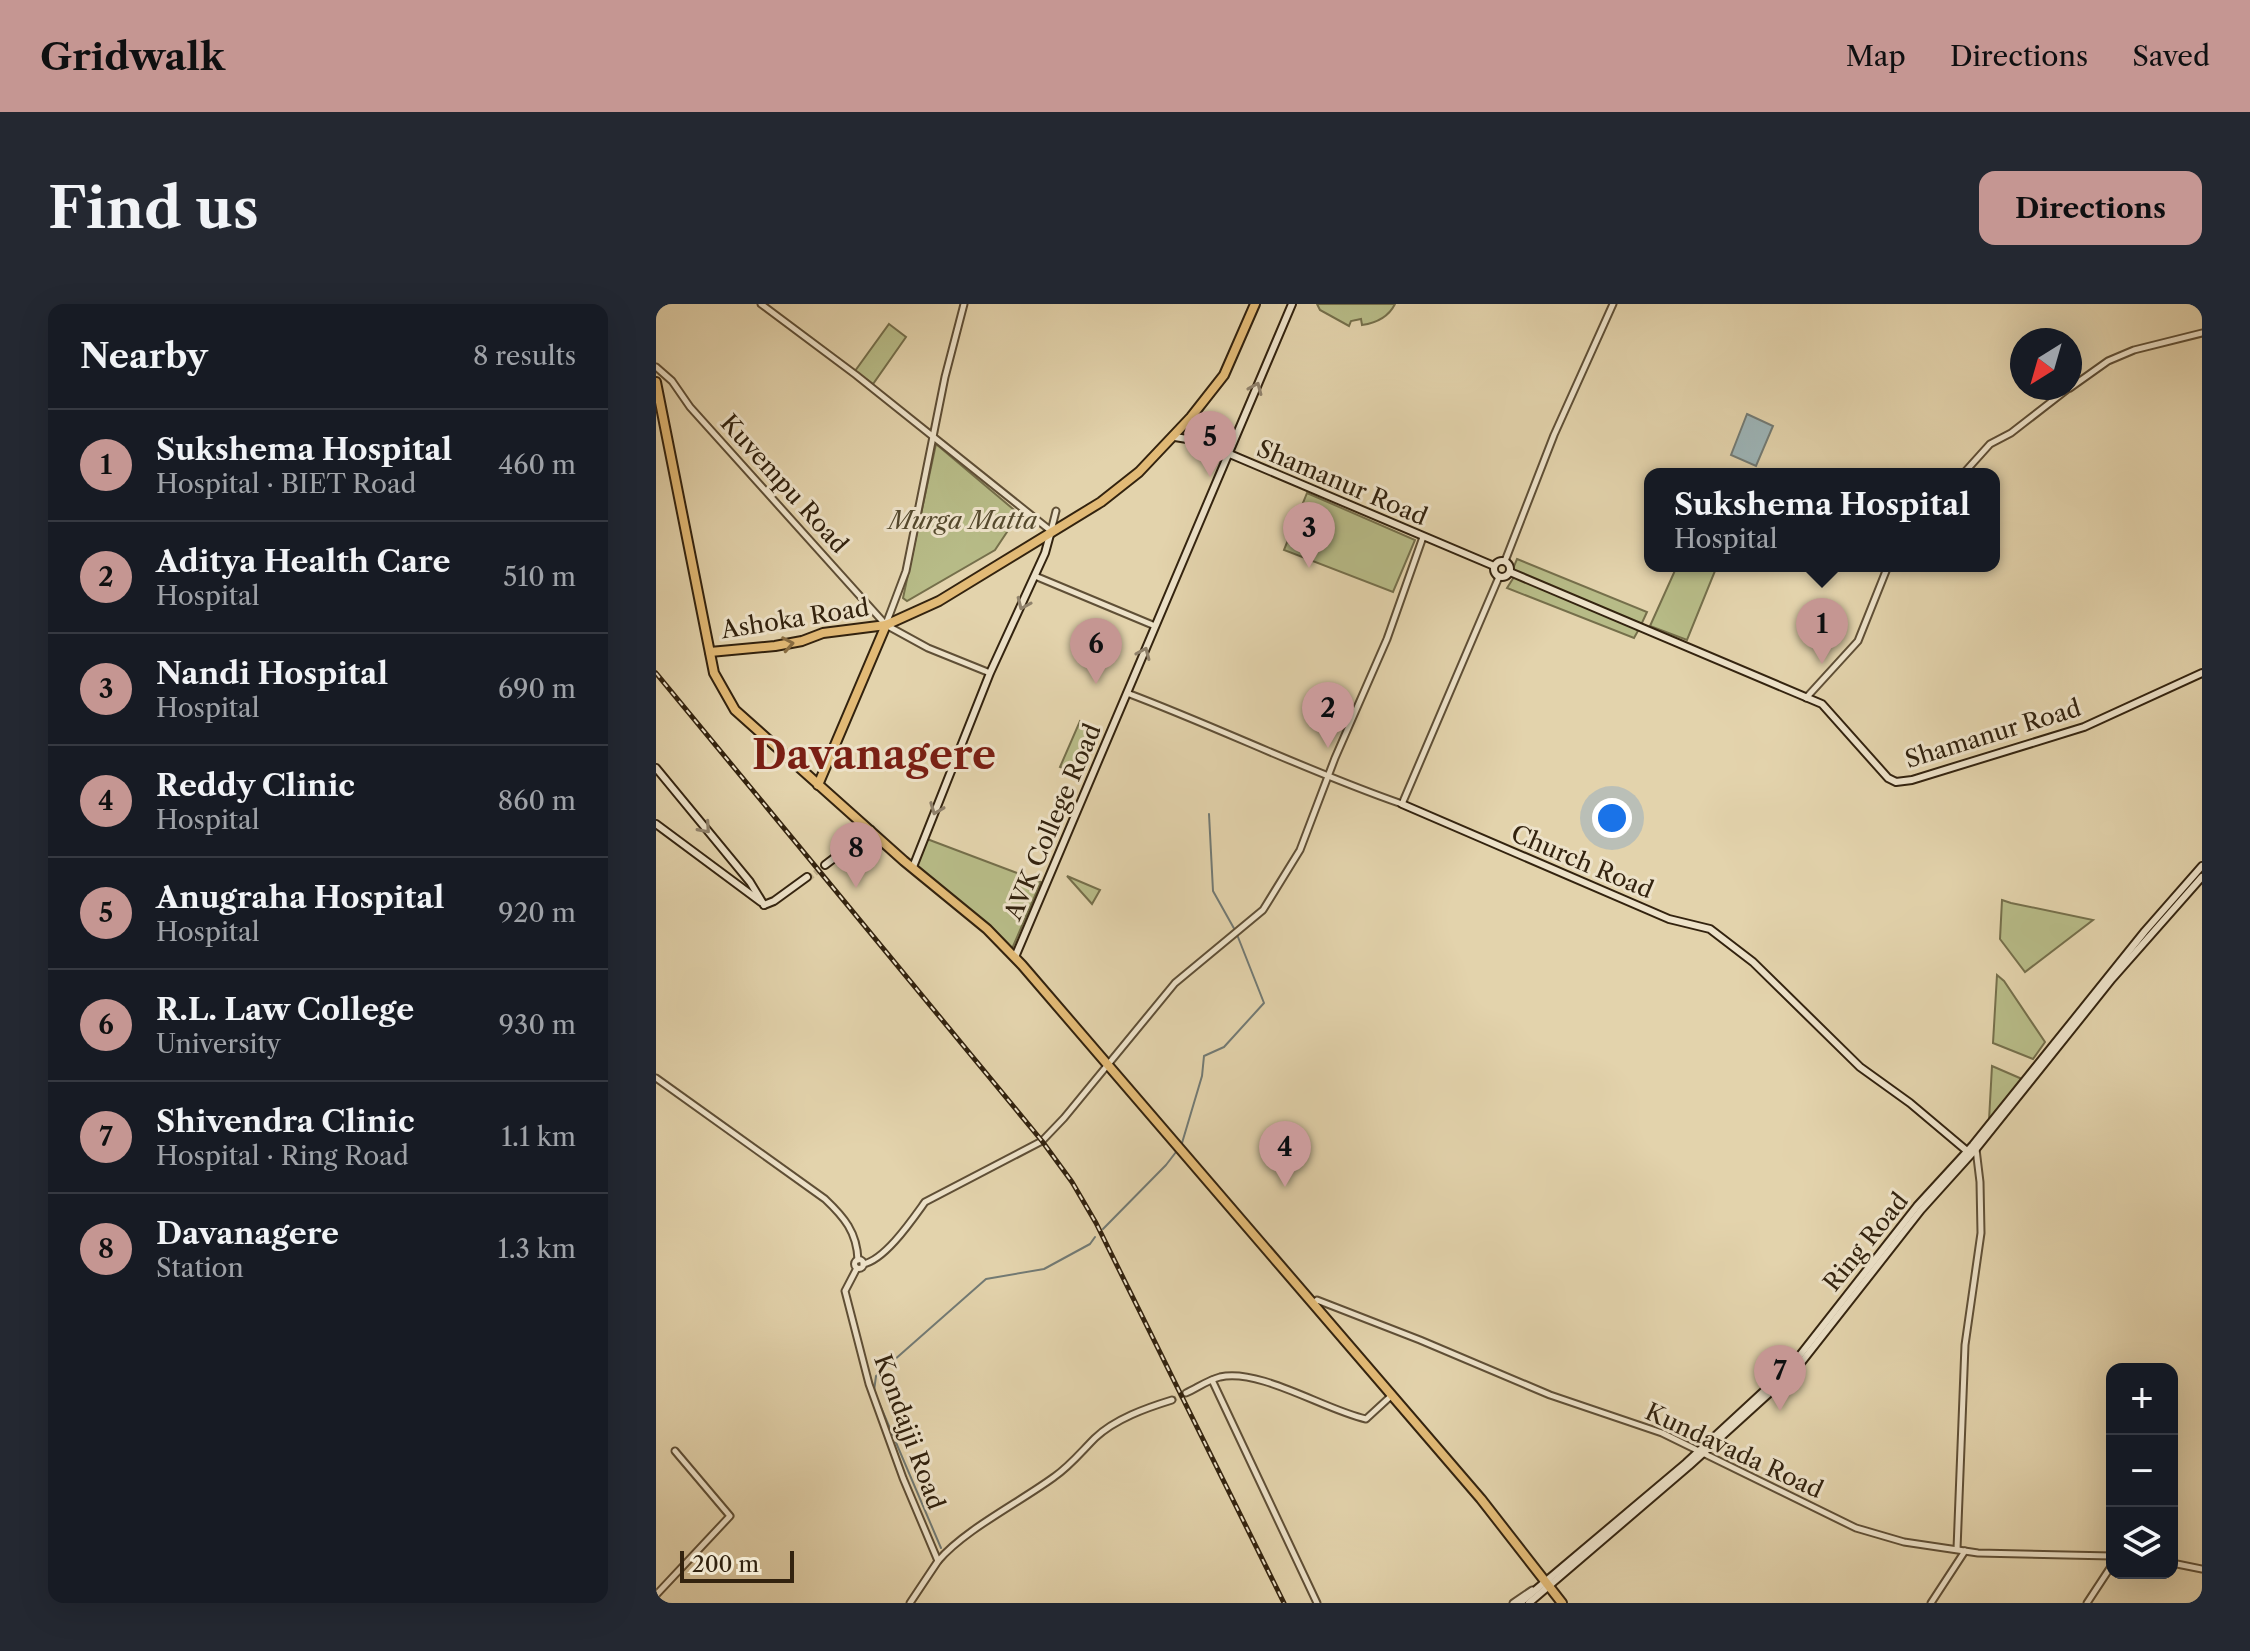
<!DOCTYPE html>
<meta charset="utf-8">
<style>
:root{--surface:#171b24;--page:#242831;--text:#f1f3f6;--muted:#9ea1a6;--line:#363941;--accent:#c59692}
body{margin:0;font-family:"Libre Caslon Text",serif;background:var(--page);color:var(--text)}
.controls{position:absolute;right:24px;bottom:24px;display:grid;overflow:hidden;border-radius:16px;box-shadow:0 8px 32px #0002}
.controls button{width:72px;height:72px;display:grid;place-items:center;padding:0;border:0;border-bottom:2px solid var(--line);background:var(--surface);color:var(--text);font:40px sans-serif}
.compass{position:absolute;left:1354px;top:24px;width:72px;height:72px;border-radius:50%;background:var(--surface);box-shadow:0 8px 32px #0002;rotate:217deg}
.scale{position:absolute;left:24px;bottom:20px;width:114px;box-sizing:border-box;padding-left:8px;border:4px solid #33230f;border-top:0;font-size:22px;line-height:28px;white-space:nowrap;color:#33230f;-webkit-text-stroke:6px #ede2c9;paint-order:stroke}
.you{position:absolute;left:956px;top:514px;width:28px;height:28px;margin:-20px;border:6px solid #fff;border-radius:50%;background:#1a73e8;box-shadow:0 0 0 12px #1a73e833}
.badge{display:grid;place-items:center;width:52px;height:52px;border-radius:50%;background:var(--accent);color:#111;font-size:26px;font-weight:700}
.pin{position:absolute;translate:-50% -66px;filter:drop-shadow(0 2px 4px #0008)}
.pin::after{content:'';position:absolute;top:42px;width:28px;height:24px;background:inherit;clip-path:polygon(0 0,100% 0,50% 100%)}
.popup{position:absolute;left:988px;top:164px;width:356px;height:104px;box-sizing:border-box;display:grid;place-content:center;border-radius:16px;background:var(--surface);filter:drop-shadow(0 2px 6px #0005);font-size:26px;white-space:nowrap;color:var(--muted)}
.popup b{font-size:30px;color:var(--text)}
.popup::after{content:'';position:absolute;left:50%;top:100%;margin-left:-16px;border:16px solid transparent;border-top-color:var(--surface)}
.list{margin:0;padding:0;list-style:none}
h2{display:flex;justify-content:space-between;align-items:center;height:104px;margin:0;padding:0 32px;font-size:34px}
h2 small{font-size:26px;font-weight:400;color:var(--muted)}
.list li{display:grid;grid-template-columns:52px 1fr auto;gap:24px;align-items:center;box-sizing:border-box;height:112px;padding:0 32px;border-top:2px solid var(--line)}
.list b{display:block;font-size:30px;white-space:nowrap}
.list p{margin:0;font-size:26px;white-space:nowrap;color:var(--muted)}
.list em{font-size:26px;font-style:normal;color:var(--muted)}
.icon{flex:none;width:44px;height:44px;fill:none;stroke:currentColor;stroke-width:2;stroke-linecap:round;stroke-linejoin:round}
.map{position:relative;flex:none;width:1546px;height:1299px;overflow:hidden;border-radius:16px}
header{display:flex;align-items:center;gap:48px;box-sizing:border-box;height:112px;padding:0 40px;background:var(--accent);color:#111}
header strong{font-size:38px}
nav{display:flex;gap:44px;margin-inline-start:auto;font-size:28px}
.intro{display:flex;align-items:center;justify-content:space-between;box-sizing:border-box;height:192px;padding:0 48px}
h1{margin:0;font-size:56px}
.button{padding:20px 36px;border-radius:16px;background:var(--accent);color:#111;font-size:28px;font-weight:700}
main{display:flex;gap:48px;padding:0 48px}
aside{flex:1;background:var(--surface);border-radius:16px;box-shadow:0 8px 32px #0002}
.map>svg:first-child{display:block}
.green{fill:#b7bb87;stroke:#756f4b;stroke-width:2}
.water{fill:#9cb4b7;stroke:#727a74;stroke-width:2}
.lines{fill:none;stroke-linecap:round;stroke-linejoin:round}
.stream{stroke:#727a74;stroke-width:2}
.tertiary-tunnel{stroke:#c0b08d;stroke-width:5;stroke-dasharray:5 2.5;stroke-linecap:butt}
.secondary-tunnel{stroke:#c0b08d;stroke-width:6;stroke-dasharray:6 3;stroke-linecap:butt}
.tertiary-casing{stroke:#5f4f36;stroke-width:9}
.secondary-casing{stroke:#33230f;stroke-width:10}
.primary-casing{stroke:#33230f;stroke-width:12}
.tertiary{stroke:#ede2c9;stroke-width:5}
.secondary{stroke:#ede2c9;stroke-width:6}
.primary{stroke:#e2ba76;stroke-width:8}
.rail-casing{stroke:#33230f;stroke-width:5}
.rail{stroke:#ede2c9;stroke-width:2;stroke-dasharray:6;stroke-linecap:butt}
.oneway{stroke:#90826c}
.oneway2{stroke:#8a6e42}
.labels{text-anchor:middle;stroke-width:6;stroke-linejoin:round;paint-order:stroke}
.street-label{font-size:24px;fill:#33230f;stroke:#ede2c9}
.park-label{font-size:24px;font-style:italic;fill:#54492d;stroke:#ede2c9}
.town-label{font-size:40px;font-weight:bold;fill:#7a1f14;stroke:#ede2c9}
</style>
<header>
<strong>Gridwalk</strong>
<nav><a>Map</a><a>Directions</a><a>Saved</a></nav>
</header>
<div class="intro"><h1>Find us</h1><a class="button">Directions</a></div>
<main>
<aside>
<h2>Nearby<small>8 results</small></h2>
<ul class="list">
<li><span class="badge">1</span><div><b>Sukshema Hospital</b><p>Hospital · BIET Road</p></div><em>460 m</em></li>
<li><span class="badge">2</span><div><b>Aditya Health Care</b><p>Hospital</p></div><em>510 m</em></li>
<li><span class="badge">3</span><div><b>Nandi Hospital</b><p>Hospital</p></div><em>690 m</em></li>
<li><span class="badge">4</span><div><b>Reddy Clinic</b><p>Hospital</p></div><em>860 m</em></li>
<li><span class="badge">5</span><div><b>Anugraha Hospital</b><p>Hospital</p></div><em>920 m</em></li>
<li><span class="badge">6</span><div><b>R.L. Law College</b><p>University</p></div><em>930 m</em></li>
<li><span class="badge">7</span><div><b>Shivendra Clinic</b><p>Hospital · Ring Road</p></div><em>1.1 km</em></li>
<li><span class="badge">8</span><div><b>Davanagere</b><p>Station</p></div><em>1.3 km</em></li>
</ul>
</aside>
<div class="map">
<svg width="1546" height="1299" viewBox="0 0 1546 1299">
<rect width="100%" height="100%" fill="#e3d3ac"/>
<filter id="stains"><feTurbulence type="fractalNoise" baseFrequency=".0025" numOctaves="4"/><feColorMatrix values="0 0 0 0 .2 0 0 0 0 .09 0 0 0 0 .02 0 0 0 .5 -.17"/></filter>
<radialGradient id="worn" r=".72"><stop offset=".6" stop-color="#630" stop-opacity="0"/><stop offset="1" stop-color="#630" stop-opacity=".3"/></radialGradient>
<g class="green">
<path d="M661 0H739C732 14 720 19 706 21L705 15 695 17 693 22 664 6Z"/>
<polygon points="233,20 250,33 217,80 199,67"/>
<polygon points="280,140 363,210 339,246 251,297 247,294"/>
<polygon points="651,189 759,236 737,288 628,246"/>
<polygon points="861,255 991,308 985,321 856,267"/>
<polygon points="1021,262 1061,262 1031,336 994,322"/>
<polygon points="858,273 983,325 978,334 851,284"/>
<polygon points="424,417 445,426 425,471 404,463"/>
<polygon points="271,535 385,578 355,647 259,564"/>
<polygon points="411,572 444,586 436,600"/>
<polygon points="1346,596 1355,599 1437,616 1369,668 1344,635"/>
<polygon points="1341,671 1348,677 1389,738 1377,755 1337,739"/>
<polygon points="1336,762 1366,775 1333,816"/>
</g>
<polygon class="water" points="1091,110 1117,122 1100,162 1075,151"/>
<g class="lines">
<g class="stream">
<polyline points="526,839 546,772 548,752 568,743 608,699 580,628 557,587 553,510"/>
<polyline points="447,925 510,861 520,848"/>
<polyline points="285,1244 218,1087 220,1072 330,975 388,965 434,940 439,933"/>
</g>
<polyline class="tertiary-tunnel" points="516,1096 530,1089"/>
<polyline class="secondary-tunnel" points="152,575 169,561"/>
<defs>
<g id="tertiary">
<polyline points="105,0 200,71 395,227 400,207"/>
<polyline points="0,63 16,77 34,103 230,321 272,344 334,369"/>
<polyline points="1414,84 1452,57 1478,46 1546,29"/>
<polyline points="1307,170 1334,140 1355,129 1413,84"/>
<polyline points="849,257 898,131 957,0"/>
<polyline points="379,272 499,322"/>
<polyline points="230,320 250,267 289,73 308,0"/>
<path d="M471 389C564 424 653 468 746 500L843 273"/>
<polyline points="1150,394 1202,337 1232,262"/>
<path d="M0 774 169 895C188 913 201 928 202 956"/>
<circle cx="203" cy="960" r="4.5"/>
<path d="M207 960C229 956 256 916 269 898L386 837 408 814 519 679 607 606 644 546 679 454 731 335 767 233"/>
<polyline points="201,964 189,987 213,1080 247,1174 282,1257 254,1299"/>
<polyline points="657,1000 661,996 764,1036 894,1091 1006,1129 1200,1224 1248,1238 1322,1249 1456,1252"/>
<polyline points="556,1076 661,1299"/>
<path d="M530 1089C541 1084 552 1076 564 1073 604 1064 669 1106 710 1115L735 1092"/>
<polyline points="1301,1245 1309,1041 1325,929 1324,878 1320,845"/>
<path d="M282 1257C308 1226 364 1198 398 1173 414 1162 425 1148 439 1134 459 1115 490 1104 516 1096"/>
<polyline points="1516,1259 1546,1265"/>
<polyline points="0,1291 74,1212 19,1147"/>
<polyline points="857,1299 876,1286"/>
<polyline points="1275,1299 1309,1247"/>
<polyline points="1431,1299 1456,1261"/>
</g>
<g id="secondary">
<polyline points="519,133 543,137 838,262"/>
<circle cx="846" cy="265" r="8"/>
<polyline points="854,268 1166,400 1232,474 1240,478 1256,476 1428,423 1546,369"/>
<polyline points="0,464 94,578 108,601"/>
<polyline points="746,500 1013,615 1054,625 1097,658 1204,763 1254,799 1311,847"/>
<polyline points="0,520 105,598"/>
<polyline points="169,561 215,526"/>
<polyline points="257,563 334,369 389,249 395,227"/>
<polyline points="108,601 118,597 151,573"/>
<polyline points="359,653 636,0"/>
<polyline points="864,1299 1030,1159 1137,1060 1261,902 1317,841 1489,627 1546,562"/>
<polyline points="873,1299 1033,1162 1141,1064 1265,906 1320,845 1456,675 1546,573"/>
</g>
<g id="primary">
<polyline points="0,78 58,369 79,406 248,557 331,625 366,661 825,1195 906,1299"/>
<polyline points="54,348 119,342 146,337 167,329 230,321 283,297 445,198 483,168 535,113 568,71 599,0"/>
<polyline points="162,481 230,321"/>
</g>
</defs>
<use href="#tertiary" class="tertiary-casing"/>
<use href="#secondary" class="secondary-casing"/>
<use href="#primary" class="primary-casing"/>
<use href="#tertiary" class="tertiary"/>
<use href="#secondary" class="secondary"/>
<use href="#primary" class="primary"/>
<defs>
<polyline id="rail" points="0,369 386,837 416,878 440,919 628,1299"/>
</defs>
<use href="#rail" class="rail-casing"/>
<use href="#rail" class="rail"/>
</g>
<defs><path id="oneway-chevron" d="M-2-3.5L2.5 0L-2 3.5" fill="none" stroke-width="1.6" stroke-linecap="round" stroke-linejoin="round" transform="scale(2)"/></defs>
<g class="oneway">
<use href="#oneway-chevron" transform="translate(600 84) rotate(-67)"/>
<use href="#oneway-chevron" transform="translate(367 300) rotate(114)"/>
<use href="#oneway-chevron" transform="translate(488 349) rotate(-67)"/>
<use href="#oneway-chevron" transform="translate(280 505) rotate(111)"/>
<use href="#oneway-chevron" transform="translate(49 524) rotate(49)"/>
</g>
<use class="oneway2" href="#oneway-chevron" transform="translate(132 340) rotate(-10)"/>
<g class="labels">
<g class="street-label">
<text transform="translate(686 179) rotate(23)" y="8">Shamanur Road</text>
<text transform="translate(128 180) rotate(48)" y="8">Kuvempu Road</text>
<text transform="translate(139 315) rotate(-9)" y="8">Ashoka Road</text>
<text transform="translate(1337 430) rotate(-17)" y="8">Shamanur Road</text>
<text transform="translate(397 518) rotate(-67)" y="8">AVK College Road</text>
<text transform="translate(926 558) rotate(23)" y="8">Church Road</text>
<text transform="translate(1210 938) rotate(-51)" y="8">Ring Road</text>
<text transform="translate(253 1128) rotate(70)" y="8">Kondajji Road</text>
<text transform="translate(1078 1147) rotate(25)" y="8">Kundavada Road</text>
</g>
<g class="park-label">
<text x="307" y="225">Murga Matta</text>
</g>
<g class="town-label">
<text x="218" y="465">Davanagere</text>
</g>
</g>
<rect width="100%" height="100%" filter="url(#stains)"/>
<rect width="100%" height="100%" fill="url(#worn)"/>
</svg>
<div class="controls">
<button>+</button>
<button>−</button>
<button><svg class="icon" aria-label="layers" viewBox="0 0 24 24"><path d="M12 4l9 5-9 5-9-5zM3 14l9 5 9-5"/></svg></button>
</div>
<svg class="compass" viewBox="-18 -18 36 36"><path d="M0-13l5 13h-10z" fill="#e53935"/><path d="M0 13l5-13h-10z" fill="#9ea1a6"/></svg>
<div class="scale">200 m</div>
<div class="you"></div>
<div class="pin badge" style="left:1166px;top:360px">1</div>
<div class="popup"><b>Sukshema Hospital</b>Hospital</div>
<div class="pin badge" style="left:672px;top:444px">2</div>
<div class="pin badge" style="left:653px;top:264px">3</div>
<div class="pin badge" style="left:629px;top:883px">4</div>
<div class="pin badge" style="left:554px;top:173px">5</div>
<div class="pin badge" style="left:440px;top:380px">6</div>
<div class="pin badge" style="left:1124px;top:1107px">7</div>
<div class="pin badge" style="left:200px;top:584px">8</div>
</div>
</main>
